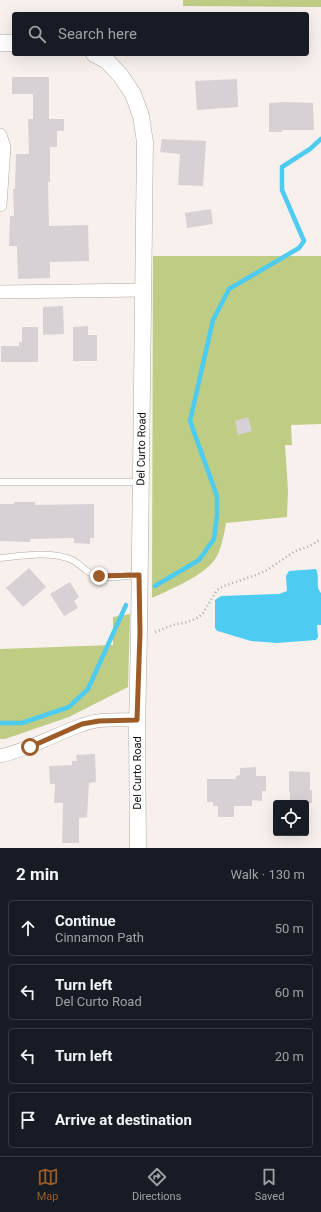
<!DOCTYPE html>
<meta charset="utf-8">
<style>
:root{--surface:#171b24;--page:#242831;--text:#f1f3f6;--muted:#9ea1a6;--line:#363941;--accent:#9d5b27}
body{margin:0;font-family:Roboto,sans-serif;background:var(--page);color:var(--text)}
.controls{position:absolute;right:12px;bottom:12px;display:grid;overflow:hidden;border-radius:4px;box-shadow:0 4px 16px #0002}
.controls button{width:36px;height:36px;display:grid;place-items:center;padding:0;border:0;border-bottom:1px solid var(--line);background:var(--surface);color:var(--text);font:20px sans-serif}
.stop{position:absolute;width:12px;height:12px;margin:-9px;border:3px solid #9d5b27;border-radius:50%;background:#fff}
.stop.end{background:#9d5b27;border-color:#fff;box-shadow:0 1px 4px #0008}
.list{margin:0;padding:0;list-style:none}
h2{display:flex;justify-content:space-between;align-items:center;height:52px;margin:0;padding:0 16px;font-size:17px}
h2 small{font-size:13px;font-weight:400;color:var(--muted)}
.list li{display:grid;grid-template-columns:26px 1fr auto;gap:12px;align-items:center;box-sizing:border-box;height:56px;margin:0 8px 8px;padding:0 8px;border:1px solid var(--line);border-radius:4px}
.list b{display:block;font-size:15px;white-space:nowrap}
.list p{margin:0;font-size:13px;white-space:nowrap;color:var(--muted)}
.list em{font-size:13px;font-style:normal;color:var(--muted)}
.icon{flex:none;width:22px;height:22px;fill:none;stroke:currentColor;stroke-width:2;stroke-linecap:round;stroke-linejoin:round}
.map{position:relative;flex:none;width:321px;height:848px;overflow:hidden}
.search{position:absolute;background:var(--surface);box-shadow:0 4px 16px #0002;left:12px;right:12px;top:12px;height:44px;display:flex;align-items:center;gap:10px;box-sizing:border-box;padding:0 14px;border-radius:4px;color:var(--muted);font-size:15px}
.sheet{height:308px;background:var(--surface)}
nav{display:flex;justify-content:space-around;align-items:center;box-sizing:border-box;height:56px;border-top:1px solid var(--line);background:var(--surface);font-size:11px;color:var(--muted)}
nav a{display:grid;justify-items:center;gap:2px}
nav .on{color:var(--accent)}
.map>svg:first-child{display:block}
.green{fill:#becd83}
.water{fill:#4dcbf1}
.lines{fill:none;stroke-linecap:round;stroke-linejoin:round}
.stream{stroke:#4dcbf1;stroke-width:4.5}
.building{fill:#d7d1d5}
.service-casing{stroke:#aea8a4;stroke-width:7}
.minor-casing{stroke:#aea8a4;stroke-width:14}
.tertiary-casing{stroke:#aea8a4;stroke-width:17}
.path{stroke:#afa9a6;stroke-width:2.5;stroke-dasharray:1 3;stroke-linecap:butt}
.service{stroke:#fff;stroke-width:6}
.minor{stroke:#fff;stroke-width:13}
.tertiary{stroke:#fff;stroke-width:16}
.route{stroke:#9d5b27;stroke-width:5}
.labels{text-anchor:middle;stroke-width:3.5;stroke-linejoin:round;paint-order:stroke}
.street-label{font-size:11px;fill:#100e0d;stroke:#fff}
</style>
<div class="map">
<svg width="321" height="848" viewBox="0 0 321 848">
<rect width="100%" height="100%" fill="#f7f0ec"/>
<g class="green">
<polygon points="183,0 321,0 321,7 183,6"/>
<path d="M153 256H321V424L291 425 292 445H285L288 490 287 517 226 523C224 534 222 546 217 556 207 575 171 589 152 598Z"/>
<polygon points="130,614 128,687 69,717 5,739 0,739 0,649 113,645 113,617"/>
</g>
<path class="water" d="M316 569C320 577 315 587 321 593V625H317L318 637 316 640 277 643 251 641 221 632 217 631 215 628V600L221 596 279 594 287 591 286 576 289 571Z"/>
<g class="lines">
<g class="stream">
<polyline points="155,586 199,560 214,539 217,515 217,496 190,421 213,320 229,289 299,248 304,241 282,190 282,167 310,149 321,139"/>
<polyline points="0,723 22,723 69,707 88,689 126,605"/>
</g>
</g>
<g class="building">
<polygon points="12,77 49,77 49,119 64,119 64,131 57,131 57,147 50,147 50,182 48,182 49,226 88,225 89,261 50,262 50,278 18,279 17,246 9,246 10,216 14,216 13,189 15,189 16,154 29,154 28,119 33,119 33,94 12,94"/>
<polygon points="237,79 238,107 197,110 195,81"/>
<polygon points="286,102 313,103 314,130 282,130 282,132 269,132 269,103"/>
<polygon points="162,139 206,141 203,186 178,185 180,154 160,152"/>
<polygon points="211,209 213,224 187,228 185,213"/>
<polygon points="63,306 64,334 43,335 43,307"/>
<polygon points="88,326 88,335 97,335 97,361 73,361 73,327"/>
<polygon points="22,327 38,327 38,362 1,362 1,346 19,346 19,342 22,342"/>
<polygon points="248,417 252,431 238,435 235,421"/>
<polygon points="14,502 35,502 35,505 94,504 94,538 90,538 90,544 74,543 74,538 30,539 30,542 0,541 0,504 14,504"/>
<polygon points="29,568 46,587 23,607 6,588"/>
<polygon points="70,582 79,597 74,601 78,608 64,616 50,594"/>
<polygon points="95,754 96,782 89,783 87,817 79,818 79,843 62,843 63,803 54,803 55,784 50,784 49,766 72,765 72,761 77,761 76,755"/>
<polygon points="256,767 256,776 266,776 266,791 262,791 262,801 252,800 252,806 234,806 234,817 218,817 218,806 213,806 213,802 207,802 207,779 236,779 236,776 240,775 240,768"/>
<polygon points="289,771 310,772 310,790 312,790 312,803 290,803 290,792 289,792"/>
</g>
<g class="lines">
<defs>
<g id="service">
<polyline points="0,482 140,482"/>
<path d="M0 558C21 556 46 551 67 558 76 560 80 566 87 571 101 581 122 576 138 575"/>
</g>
<g id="minor">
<polyline points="0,135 4,147 0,205"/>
<polyline points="0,292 143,290"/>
<path d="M0 756C31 749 53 735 82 725 99 718 119 720 137 720"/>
</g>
<g id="tertiary">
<polyline points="0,43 14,43"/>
<polyline points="94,54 107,61 121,76 133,94 141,116 145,142 139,633 137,731 138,848"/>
</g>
</defs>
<use href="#service" class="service-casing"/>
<use href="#minor" class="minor-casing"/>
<use href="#tertiary" class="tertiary-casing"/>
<polyline class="path" points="155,632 173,625 188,622 199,617 203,613 217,590 224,586 256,575 267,570 295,551 310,546 321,539"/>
<use href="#service" class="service"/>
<use href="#minor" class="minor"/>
<use href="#tertiary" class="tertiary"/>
</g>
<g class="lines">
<polyline class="route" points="30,747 82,724 99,721 137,720 140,633 139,575 99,576"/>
</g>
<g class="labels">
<g class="street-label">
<text transform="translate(141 449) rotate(-89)" y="4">Del Curto Road</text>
<text transform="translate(137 773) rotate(-90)" y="4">Del Curto Road</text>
</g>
</g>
</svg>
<div class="controls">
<button><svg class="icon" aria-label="locate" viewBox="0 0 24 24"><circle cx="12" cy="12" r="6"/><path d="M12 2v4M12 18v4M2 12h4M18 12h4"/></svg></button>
</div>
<div class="stop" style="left:30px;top:747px"></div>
<div class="stop end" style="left:99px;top:576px"></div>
<div class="search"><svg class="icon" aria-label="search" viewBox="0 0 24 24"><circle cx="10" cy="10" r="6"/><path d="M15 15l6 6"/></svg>Search here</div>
</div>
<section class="sheet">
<h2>2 min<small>Walk · 130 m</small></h2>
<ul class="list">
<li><svg class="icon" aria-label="ahead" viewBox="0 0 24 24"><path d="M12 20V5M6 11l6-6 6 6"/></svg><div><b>Continue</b><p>Cinnamon Path</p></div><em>50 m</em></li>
<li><svg class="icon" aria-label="left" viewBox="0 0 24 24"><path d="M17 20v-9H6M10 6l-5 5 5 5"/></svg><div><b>Turn left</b><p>Del Curto Road</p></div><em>60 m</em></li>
<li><svg class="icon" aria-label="left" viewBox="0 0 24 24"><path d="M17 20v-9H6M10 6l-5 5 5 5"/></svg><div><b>Turn left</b></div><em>20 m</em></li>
<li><svg class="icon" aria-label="arrive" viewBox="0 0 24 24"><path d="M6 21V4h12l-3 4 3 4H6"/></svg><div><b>Arrive at destination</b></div></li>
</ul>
</section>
<nav>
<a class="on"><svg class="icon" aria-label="map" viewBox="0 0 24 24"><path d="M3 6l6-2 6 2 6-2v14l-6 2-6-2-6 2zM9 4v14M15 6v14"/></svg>Map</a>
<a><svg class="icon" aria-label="directions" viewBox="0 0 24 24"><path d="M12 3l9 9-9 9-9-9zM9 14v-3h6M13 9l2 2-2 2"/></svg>Directions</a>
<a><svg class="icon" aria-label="saved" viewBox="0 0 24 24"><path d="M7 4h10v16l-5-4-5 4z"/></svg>Saved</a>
</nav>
